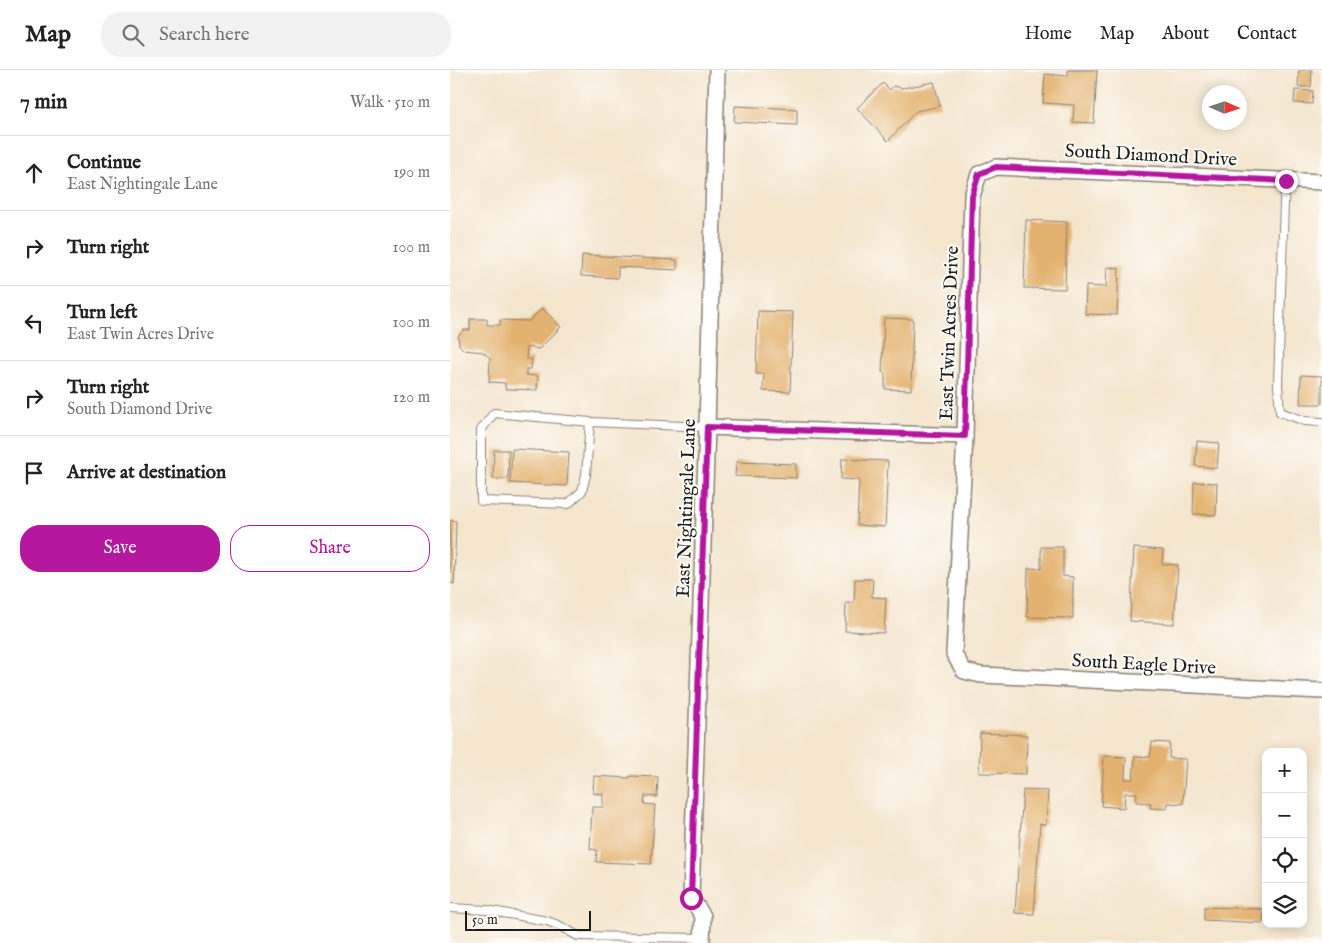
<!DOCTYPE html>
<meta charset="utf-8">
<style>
:root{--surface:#fff;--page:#f2f2f2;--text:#222;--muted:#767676;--line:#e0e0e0;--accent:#b5179e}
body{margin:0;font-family:"IM FELL English",serif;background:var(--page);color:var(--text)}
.controls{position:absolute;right:15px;bottom:15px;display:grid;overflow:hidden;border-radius:10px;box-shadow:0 2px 12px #0003}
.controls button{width:45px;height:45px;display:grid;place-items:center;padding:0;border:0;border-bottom:1px solid var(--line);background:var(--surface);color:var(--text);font:25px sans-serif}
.compass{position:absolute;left:752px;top:15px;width:45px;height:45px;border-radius:50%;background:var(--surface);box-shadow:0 2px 12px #0003;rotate:93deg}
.scale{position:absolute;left:15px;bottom:12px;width:126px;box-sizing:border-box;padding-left:5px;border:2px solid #1c1c1c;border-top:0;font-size:14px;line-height:18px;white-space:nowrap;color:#1c1c1c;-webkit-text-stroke:4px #fdfcf7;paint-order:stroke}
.stop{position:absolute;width:15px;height:15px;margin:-11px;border:4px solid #b5179e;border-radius:50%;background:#fff}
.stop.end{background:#b5179e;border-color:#fff;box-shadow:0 1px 5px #0008}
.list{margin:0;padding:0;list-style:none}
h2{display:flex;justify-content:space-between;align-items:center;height:65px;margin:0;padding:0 20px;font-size:21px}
h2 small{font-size:16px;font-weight:400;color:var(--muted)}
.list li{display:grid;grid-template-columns:32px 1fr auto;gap:15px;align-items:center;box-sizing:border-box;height:75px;padding:0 20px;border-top:1px solid var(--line)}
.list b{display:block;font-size:19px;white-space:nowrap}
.list p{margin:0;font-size:16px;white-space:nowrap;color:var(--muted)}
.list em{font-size:16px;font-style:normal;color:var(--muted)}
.actions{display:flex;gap:10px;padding:15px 20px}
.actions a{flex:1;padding:11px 0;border:1px solid var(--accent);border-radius:20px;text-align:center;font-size:18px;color:var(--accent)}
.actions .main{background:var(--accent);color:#fff}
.icon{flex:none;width:28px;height:28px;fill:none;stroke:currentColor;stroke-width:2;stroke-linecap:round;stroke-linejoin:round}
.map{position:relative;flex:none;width:872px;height:873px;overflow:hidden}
header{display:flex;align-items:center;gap:30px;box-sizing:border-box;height:70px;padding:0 25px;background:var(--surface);border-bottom:1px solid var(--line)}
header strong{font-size:24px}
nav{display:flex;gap:28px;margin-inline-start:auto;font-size:18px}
.search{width:350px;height:45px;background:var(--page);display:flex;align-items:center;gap:12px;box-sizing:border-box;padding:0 18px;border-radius:20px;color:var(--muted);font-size:19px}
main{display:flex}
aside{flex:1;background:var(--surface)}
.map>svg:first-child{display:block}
.building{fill:#e4b270}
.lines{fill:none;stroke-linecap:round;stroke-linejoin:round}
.service-casing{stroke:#888074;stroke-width:10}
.minor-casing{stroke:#888074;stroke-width:18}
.service{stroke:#fff;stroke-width:8}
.minor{stroke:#fff;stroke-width:15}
.route{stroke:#b5179e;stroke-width:6}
.labels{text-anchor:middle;stroke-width:4;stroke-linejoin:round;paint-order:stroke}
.street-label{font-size:19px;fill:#1c1c1c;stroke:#fdfcf7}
</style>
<header>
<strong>Map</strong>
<div class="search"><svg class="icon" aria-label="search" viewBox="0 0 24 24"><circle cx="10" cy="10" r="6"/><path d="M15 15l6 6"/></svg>Search here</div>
<nav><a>Home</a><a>Map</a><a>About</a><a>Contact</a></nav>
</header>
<main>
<aside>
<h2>7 min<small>Walk · 510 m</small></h2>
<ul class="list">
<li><svg class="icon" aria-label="ahead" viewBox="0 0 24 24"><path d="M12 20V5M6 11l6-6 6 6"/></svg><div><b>Continue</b><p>East Nightingale Lane</p></div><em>190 m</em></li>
<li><svg class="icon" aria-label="right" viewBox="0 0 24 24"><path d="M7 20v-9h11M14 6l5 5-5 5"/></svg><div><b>Turn right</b></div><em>100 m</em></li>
<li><svg class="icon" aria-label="left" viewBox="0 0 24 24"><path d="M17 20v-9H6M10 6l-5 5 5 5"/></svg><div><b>Turn left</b><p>East Twin Acres Drive</p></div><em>100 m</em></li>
<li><svg class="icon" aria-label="right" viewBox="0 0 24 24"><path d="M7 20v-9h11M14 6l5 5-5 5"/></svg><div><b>Turn right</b><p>South Diamond Drive</p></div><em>120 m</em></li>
<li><svg class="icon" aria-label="arrive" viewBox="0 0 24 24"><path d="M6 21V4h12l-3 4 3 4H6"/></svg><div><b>Arrive at destination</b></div></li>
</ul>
<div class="actions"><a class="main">Save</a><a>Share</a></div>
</aside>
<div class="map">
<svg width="872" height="873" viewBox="0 0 872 873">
<rect width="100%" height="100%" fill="#fdfcf7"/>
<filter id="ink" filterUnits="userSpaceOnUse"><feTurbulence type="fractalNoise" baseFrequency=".02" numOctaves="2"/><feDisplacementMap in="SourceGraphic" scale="10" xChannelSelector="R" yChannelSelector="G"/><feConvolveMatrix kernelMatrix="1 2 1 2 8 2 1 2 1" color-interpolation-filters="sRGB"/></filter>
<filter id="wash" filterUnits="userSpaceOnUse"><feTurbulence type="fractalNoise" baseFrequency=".0096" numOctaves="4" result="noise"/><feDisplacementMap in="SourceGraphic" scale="20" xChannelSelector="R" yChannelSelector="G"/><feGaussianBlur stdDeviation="1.12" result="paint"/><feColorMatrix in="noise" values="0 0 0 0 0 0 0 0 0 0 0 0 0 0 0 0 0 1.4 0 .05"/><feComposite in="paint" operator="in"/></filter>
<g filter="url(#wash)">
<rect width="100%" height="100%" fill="#f4e5cd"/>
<g id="blocks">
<g class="building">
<polygon points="618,0 647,0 644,53 623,52 624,35 593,33 595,4 618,6"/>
<polygon points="849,0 862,0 861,17 848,17"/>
<polygon points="484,12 490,36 466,41 438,71 407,38 433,13 440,20 443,16 453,18"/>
<polygon points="845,20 863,21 862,34 844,33"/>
<polygon points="285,36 347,39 347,55 284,52"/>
<polygon points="576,150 617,152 615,219 574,218"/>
<polygon points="132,185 227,190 227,200 168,197 168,208 131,206"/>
<polygon points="657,197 669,198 667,245 635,244 636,216 656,217"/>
<polygon points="92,238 111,257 89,279 77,277 76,289 82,289 81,299 76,299 76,305 88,306 87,320 55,319 55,313 39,312 40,288 33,282 14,280 9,275 8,266 14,260 20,260 20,249 37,249 37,255 50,255 50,250 79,251"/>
<polygon points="308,241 343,242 340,322 313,321 314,304 306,304"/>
<polygon points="434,248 463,249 461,320 435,319 435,302 432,302"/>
<polygon points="851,305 872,306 872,334 850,334"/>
<polygon points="747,371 769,373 767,398 745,396"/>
<polygon points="62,379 119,382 117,416 60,413"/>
<polygon points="44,380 59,380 58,409 43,409"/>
<polygon points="392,389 438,391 435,457 407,455 409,410 391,409"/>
<polygon points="286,392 346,394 346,408 285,406"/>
<polygon points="744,412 767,413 766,445 743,444"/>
<polygon points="0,451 6,451 4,514 0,513"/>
<polygon points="591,477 613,477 613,506 623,507 623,548 577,547 578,498 591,499"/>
<polygon points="684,478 713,480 712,494 728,495 724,554 680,551"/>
<polygon points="405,509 423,509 422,527 436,528 434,563 395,561 396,533 404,533"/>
<polygon points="530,663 577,665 576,704 529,703"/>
<polygon points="702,672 720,673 719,688 736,689 733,734 718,733 717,739 700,738 701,733 686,732 687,723 675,723 674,738 651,736 654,686 676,687 675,709 683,709 685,686 700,687"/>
<polygon points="144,706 180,708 180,706 208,707 207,727 195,726 194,734 205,735 201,794 146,792 147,780 140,779 142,737 153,737 153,724 143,723"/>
<polygon points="573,720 598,721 596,755 590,754 584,844 565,843"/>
<polygon points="754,837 814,839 813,853 754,850"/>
</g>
</g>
</g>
<g filter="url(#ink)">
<use href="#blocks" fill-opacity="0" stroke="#888074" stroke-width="1"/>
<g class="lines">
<defs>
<g id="service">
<polyline points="836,111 834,132 828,315 830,342 855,351 872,352"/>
<polyline points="140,352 136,405 132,421 118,434 31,431 31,360 44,343 140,352 257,357"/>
<polyline points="0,838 37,840 97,851 108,855 128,866 252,868"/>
</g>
<g id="minor">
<polyline points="872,112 546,97 529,104 522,126 515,366 504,584 514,601 531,605 872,621"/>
<polyline points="257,357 515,366"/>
<polyline points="252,873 253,846 241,828 257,357 267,0"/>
</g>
</defs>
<use href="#service" class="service-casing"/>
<use href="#minor" class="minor-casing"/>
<use href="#service" class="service"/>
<use href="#minor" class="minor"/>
</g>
</g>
<g class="lines" filter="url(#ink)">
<polyline class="route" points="241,828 257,357 515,366 522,126 529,104 546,97 836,111"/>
</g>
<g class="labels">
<g class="street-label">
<text transform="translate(701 84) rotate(3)" y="7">South Diamond Drive</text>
<text transform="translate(498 263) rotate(-88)" y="7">East Twin Acres Drive</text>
<text transform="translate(235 438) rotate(-88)" y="7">East Nightingale Lane</text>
<text transform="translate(694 593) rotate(3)" y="7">South Eagle Drive</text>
</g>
</g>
</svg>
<div class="controls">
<button>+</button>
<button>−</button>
<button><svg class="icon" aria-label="locate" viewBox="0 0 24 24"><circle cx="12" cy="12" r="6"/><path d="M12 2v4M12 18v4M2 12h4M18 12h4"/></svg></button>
<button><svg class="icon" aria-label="layers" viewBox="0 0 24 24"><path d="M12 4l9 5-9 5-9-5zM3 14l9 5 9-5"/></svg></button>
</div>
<svg class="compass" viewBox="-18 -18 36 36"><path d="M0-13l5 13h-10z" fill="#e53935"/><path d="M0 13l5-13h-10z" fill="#767676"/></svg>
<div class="scale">50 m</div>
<div class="stop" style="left:241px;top:828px"></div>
<div class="stop end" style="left:836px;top:111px"></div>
</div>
</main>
